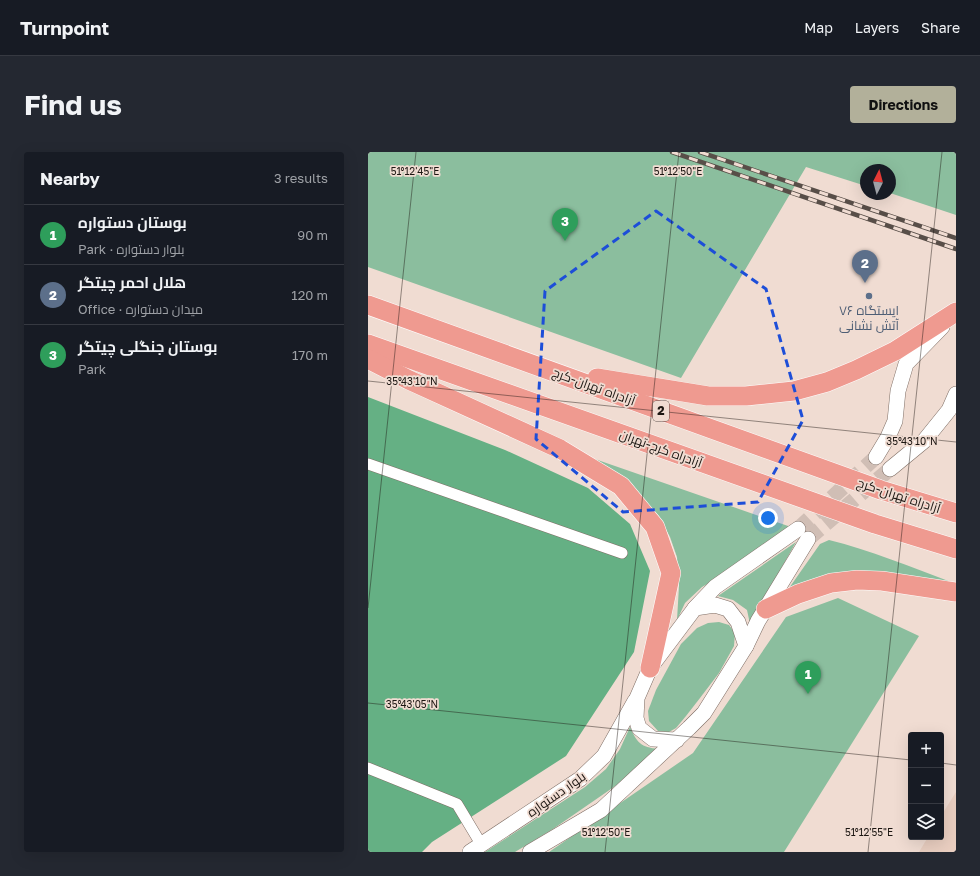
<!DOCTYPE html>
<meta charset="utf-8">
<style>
:root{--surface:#171b24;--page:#242831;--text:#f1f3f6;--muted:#9ea1a6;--line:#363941;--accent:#b2b09a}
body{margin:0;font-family:"Golos Text",Cairo,sans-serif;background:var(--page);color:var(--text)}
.controls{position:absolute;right:12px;bottom:12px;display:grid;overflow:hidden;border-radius:4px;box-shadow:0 4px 16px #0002}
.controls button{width:36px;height:36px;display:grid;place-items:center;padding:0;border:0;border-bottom:1px solid var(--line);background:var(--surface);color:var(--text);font:20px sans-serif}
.compass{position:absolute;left:492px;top:12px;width:36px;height:36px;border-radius:50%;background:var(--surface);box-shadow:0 4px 16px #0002;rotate:6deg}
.you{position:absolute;left:400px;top:366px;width:14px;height:14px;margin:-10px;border:3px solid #fff;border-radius:50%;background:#1a73e8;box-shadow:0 0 0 6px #1a73e833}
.badge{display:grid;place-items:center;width:26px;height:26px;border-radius:50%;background:var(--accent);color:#fff;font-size:13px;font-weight:700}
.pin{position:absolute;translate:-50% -33px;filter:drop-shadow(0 1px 2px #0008)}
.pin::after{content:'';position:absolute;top:21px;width:14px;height:12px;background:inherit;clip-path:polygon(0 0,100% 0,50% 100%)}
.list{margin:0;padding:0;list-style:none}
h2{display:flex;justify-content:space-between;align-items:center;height:52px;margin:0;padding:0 16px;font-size:17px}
h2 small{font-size:13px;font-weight:400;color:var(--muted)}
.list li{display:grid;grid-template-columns:26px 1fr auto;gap:12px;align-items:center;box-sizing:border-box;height:60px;padding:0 16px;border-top:1px solid var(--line)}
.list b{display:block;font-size:15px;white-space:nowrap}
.list p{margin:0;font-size:13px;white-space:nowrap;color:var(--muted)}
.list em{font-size:13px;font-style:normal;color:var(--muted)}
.icon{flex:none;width:22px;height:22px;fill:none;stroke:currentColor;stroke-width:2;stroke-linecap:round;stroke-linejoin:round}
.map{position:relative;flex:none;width:588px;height:700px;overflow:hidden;border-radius:4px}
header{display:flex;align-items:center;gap:24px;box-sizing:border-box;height:56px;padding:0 20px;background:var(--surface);border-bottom:1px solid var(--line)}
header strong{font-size:19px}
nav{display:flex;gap:22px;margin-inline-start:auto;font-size:14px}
.intro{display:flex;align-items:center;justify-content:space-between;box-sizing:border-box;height:96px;padding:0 24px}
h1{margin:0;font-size:28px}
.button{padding:10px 18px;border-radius:4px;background:var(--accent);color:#111;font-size:14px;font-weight:700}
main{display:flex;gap:24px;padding:0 24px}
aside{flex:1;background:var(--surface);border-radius:4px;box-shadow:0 4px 16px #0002}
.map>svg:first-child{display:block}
.built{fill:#e9cec0}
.green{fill:#8bbe9e}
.forest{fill:#65b084}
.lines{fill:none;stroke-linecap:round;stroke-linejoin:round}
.secondary-tunnel{stroke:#d0beb5;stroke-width:15;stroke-dasharray:15 8;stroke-linecap:butt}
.minor-casing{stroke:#7e6d64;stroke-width:12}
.secondary-casing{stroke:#7e6d64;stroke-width:16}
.motorway-casing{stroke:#fff;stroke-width:20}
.minor{stroke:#fff;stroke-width:11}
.secondary{stroke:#fff;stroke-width:15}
.motorway{stroke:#ef9a90;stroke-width:19}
.rail-casing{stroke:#584e48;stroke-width:4.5}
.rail{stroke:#f0dcd2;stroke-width:3;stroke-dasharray:9;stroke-linecap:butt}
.marked{fill:none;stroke:#1d4ed8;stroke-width:3;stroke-dasharray:8 5;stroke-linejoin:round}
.ticks{fill:none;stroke:#1c1612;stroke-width:1;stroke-opacity:0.45}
.service-dot{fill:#5c6f8a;stroke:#f0dcd2;stroke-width:1.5}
.labels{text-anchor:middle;stroke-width:3.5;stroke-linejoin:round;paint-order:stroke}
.shield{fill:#f0dcd2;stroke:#5c514c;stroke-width:1}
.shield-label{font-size:12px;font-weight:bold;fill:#1c1612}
.service-label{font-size:13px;fill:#4e5e75;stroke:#f0dcd2}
.street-label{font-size:13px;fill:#1c1612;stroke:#f0dcd2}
.ticks-label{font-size:10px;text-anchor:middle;fill:#1c1612;stroke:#f0dcd2;stroke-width:3.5;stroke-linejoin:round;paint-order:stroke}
</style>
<header>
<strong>Turnpoint</strong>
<nav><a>Map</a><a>Layers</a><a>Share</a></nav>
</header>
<div class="intro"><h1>Find us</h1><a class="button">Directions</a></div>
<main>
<aside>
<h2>Nearby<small>3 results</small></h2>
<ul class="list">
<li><span class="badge" style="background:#2e9e5b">1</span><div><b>بوستان دستواره</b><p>Park · بلوار دستواره</p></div><em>90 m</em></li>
<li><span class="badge" style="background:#5c6f8a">2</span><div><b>هلال احمر چیتگر</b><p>Office · میدان دستواره</p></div><em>120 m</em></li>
<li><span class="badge" style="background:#2e9e5b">3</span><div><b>بوستان جنگلی چیتگر</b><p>Park</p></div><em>170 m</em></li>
</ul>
</aside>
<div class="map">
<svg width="588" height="700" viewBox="0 0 588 700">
<rect width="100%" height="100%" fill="#f0dcd2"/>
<polygon class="built" points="588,640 588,700 551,700 560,685 573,685 573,664"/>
<g class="green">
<polygon points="0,0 588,0 588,63 522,41 522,18 498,18 498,34 438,15 313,226 0,115"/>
<polygon points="221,305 423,375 351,425 334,435 317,451 309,468 311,434 309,405 302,385 291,364 269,340"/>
<path d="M461 388C502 398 543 415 583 430L501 419 472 422 419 439 452 392Z"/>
<polygon points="428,390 382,472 379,458 365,448 350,444"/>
<polygon points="470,446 551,484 416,700 181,700 325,601 418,465"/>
<polygon points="351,470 361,473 367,481 366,494 351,521 332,546 318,564 308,576 301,580 290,579 281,569 280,559 288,538 313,492 329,476 340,471"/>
<path d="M262 575C269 591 273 595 290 597L256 628 185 677 147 700H117L217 635 238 617 252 597Z"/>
</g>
<polygon class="forest" points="0,245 137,298 220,336 262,372 282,419 266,500 198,604 64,690 54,700 0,700"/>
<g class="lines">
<g class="secondary-tunnel">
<polyline points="430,377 508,305"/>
<polyline points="440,387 522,317"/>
</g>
<defs>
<g id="minor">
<polyline points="0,312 254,401"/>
<polyline points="0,616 89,652 113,692"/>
</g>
<g id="secondary">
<polyline points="508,305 520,285 527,269 530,239 538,212 574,175"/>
<polyline points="522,317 556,289 581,258 588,242"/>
<polyline points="327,456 347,435 430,377"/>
<polyline points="378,494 390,469 440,387"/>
<polyline points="102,700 212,627 236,604 267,549"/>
<polyline points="162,700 233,658 321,576 336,561 378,494 370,470 360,457 347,453 327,456 282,516 269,546 268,566 271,576 285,587 309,588"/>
</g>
<g id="motorway">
<polyline points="0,153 513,338 588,361"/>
<polyline points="0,192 507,372 588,397"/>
<polyline points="0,207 41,228 192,297 253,334 287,375 303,421 282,516"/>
<polyline points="229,226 340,244 378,244 426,239 459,230 488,218 527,199 588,160"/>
<polyline points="398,457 430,442 463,431 489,428 514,429 588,440"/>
</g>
</defs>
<use href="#minor" class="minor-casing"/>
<use href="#secondary" class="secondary-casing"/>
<use href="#motorway" class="motorway-casing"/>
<use href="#minor" class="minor"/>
<use href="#secondary" class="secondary"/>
<use href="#motorway" class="motorway"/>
<defs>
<g id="rail">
<polyline points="304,0 588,97"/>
<polyline points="332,0 588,86"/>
</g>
</defs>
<use href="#rail" class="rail-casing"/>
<use href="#rail" class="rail"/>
</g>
<path class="marked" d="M288 59 398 137 435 268 390 350 255 360 168 287 177 139Z"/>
<path class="ticks" d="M0 229 588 290M0 456 48 0M0 551 543 608M573 611 588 613M237 700 311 0M500 700 574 0"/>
<circle class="service-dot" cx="501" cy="144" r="4"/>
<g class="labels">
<rect class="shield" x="285" y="249" width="16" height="20" rx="3"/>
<g class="shield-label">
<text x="293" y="263">2</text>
</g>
<g class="service-label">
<text x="501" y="163">ایستگاه ۷۶<tspan x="501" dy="15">آتش نشانی</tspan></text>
</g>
<g class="street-label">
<text transform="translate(226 234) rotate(20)" y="5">آزادراه تهران-کرج</text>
<text transform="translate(293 296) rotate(20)" y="5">آزادراه کرج-تهران</text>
<text transform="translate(531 343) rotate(18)" y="5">آزادراه تهران-کرج</text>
<text transform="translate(188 642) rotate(-35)" y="5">بلوار دستواره</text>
</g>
</g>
<g class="ticks-label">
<text x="47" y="23">51°12'45"E</text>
<text x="310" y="23">51°12'50"E</text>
<text x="44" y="233">35°43'10"N</text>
<text x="544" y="293">35°43'10"N</text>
<text x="44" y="556">35°43'05"N</text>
<text x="238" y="684">51°12'50"E</text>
<text x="501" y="684">51°12'55"E</text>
</g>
</svg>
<div class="controls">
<button>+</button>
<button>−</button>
<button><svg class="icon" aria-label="layers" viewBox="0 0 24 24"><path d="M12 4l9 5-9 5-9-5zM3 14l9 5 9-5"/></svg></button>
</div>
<svg class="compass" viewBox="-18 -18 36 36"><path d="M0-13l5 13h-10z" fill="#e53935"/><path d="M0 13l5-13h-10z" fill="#9ea1a6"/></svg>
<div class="you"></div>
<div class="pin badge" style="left:440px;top:542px;background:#2e9e5b">1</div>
<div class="pin badge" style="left:497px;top:131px;background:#5c6f8a">2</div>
<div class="pin badge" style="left:197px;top:89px;background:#2e9e5b">3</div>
</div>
</main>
